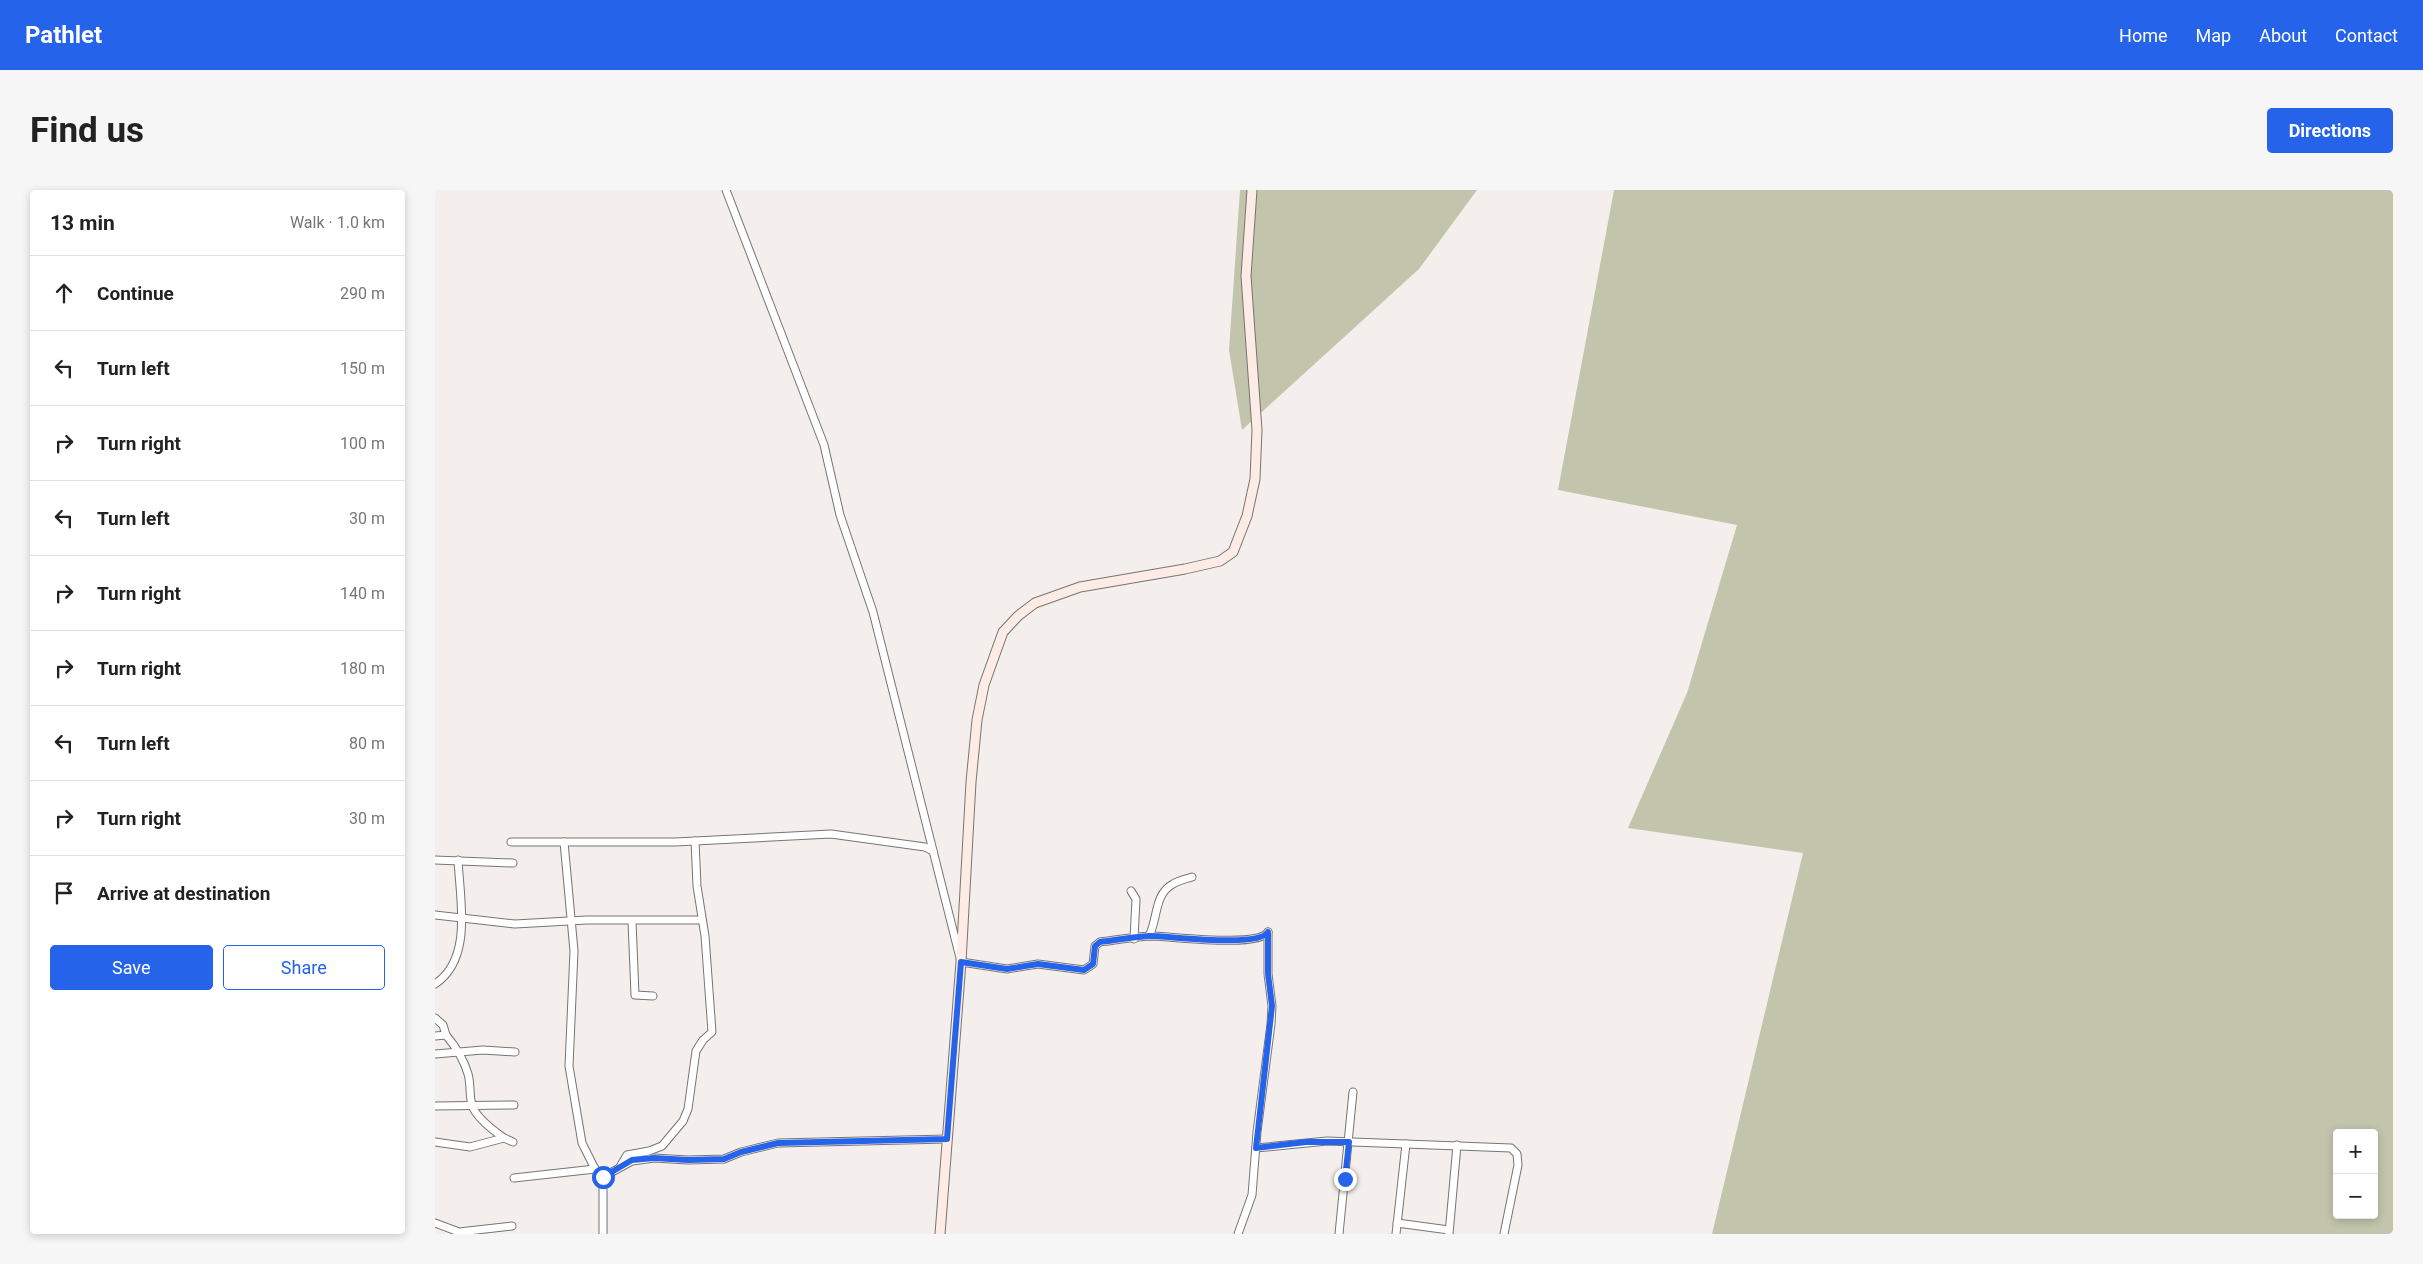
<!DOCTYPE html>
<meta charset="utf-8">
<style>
:root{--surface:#fff;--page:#f6f6f6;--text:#222;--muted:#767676;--line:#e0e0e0;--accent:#2563eb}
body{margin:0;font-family:Roboto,sans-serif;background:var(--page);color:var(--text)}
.controls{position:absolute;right:15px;bottom:15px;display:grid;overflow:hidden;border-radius:5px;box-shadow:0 2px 8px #0003}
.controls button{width:45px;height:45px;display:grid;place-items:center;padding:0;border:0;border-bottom:1px solid var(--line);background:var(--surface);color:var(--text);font:25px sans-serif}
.stop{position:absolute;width:15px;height:15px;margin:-11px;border:4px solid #2563eb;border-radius:50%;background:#fff}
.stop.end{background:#2563eb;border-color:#fff;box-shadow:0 1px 5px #0008}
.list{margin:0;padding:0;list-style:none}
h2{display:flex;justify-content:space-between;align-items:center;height:65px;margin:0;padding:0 20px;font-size:21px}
h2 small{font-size:16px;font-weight:400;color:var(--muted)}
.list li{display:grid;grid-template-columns:32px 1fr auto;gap:15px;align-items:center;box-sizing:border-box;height:75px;padding:0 20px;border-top:1px solid var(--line)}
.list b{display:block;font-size:19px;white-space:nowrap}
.list em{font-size:16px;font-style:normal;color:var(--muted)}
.actions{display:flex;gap:10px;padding:15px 20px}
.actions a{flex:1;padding:11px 0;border:1px solid var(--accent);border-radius:5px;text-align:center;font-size:18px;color:var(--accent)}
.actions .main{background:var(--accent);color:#fff}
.icon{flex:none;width:28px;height:28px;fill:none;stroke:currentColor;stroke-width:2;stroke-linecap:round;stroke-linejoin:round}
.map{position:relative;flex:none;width:1958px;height:1044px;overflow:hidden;border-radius:5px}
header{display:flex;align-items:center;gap:30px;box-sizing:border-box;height:70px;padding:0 25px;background:var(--accent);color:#fff}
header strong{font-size:24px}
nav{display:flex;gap:28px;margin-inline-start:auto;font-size:18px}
.intro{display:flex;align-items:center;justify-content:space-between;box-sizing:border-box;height:120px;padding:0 30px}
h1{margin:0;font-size:35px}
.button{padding:12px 22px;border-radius:5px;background:var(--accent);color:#fff;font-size:18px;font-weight:700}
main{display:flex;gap:30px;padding:0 30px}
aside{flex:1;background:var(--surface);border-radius:5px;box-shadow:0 2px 8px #0003}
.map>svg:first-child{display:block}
.green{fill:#c2c5ac;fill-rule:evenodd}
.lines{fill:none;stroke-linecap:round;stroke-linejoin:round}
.street-casing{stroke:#787471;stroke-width:9}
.secondary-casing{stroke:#787471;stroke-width:11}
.street{stroke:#fff;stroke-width:7}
.secondary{stroke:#fcece5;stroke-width:9}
.route{stroke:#2563eb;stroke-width:6}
</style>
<header>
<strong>Pathlet</strong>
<nav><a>Home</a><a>Map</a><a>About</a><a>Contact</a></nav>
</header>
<div class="intro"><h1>Find us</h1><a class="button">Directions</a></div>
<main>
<aside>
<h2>13 min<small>Walk · 1.0 km</small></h2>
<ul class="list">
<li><svg class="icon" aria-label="ahead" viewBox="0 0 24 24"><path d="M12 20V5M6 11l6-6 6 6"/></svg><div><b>Continue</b></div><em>290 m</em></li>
<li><svg class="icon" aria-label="left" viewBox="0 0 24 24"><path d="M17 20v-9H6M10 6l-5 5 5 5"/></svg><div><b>Turn left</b></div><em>150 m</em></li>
<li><svg class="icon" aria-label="right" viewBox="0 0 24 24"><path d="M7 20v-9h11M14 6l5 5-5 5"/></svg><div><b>Turn right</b></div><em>100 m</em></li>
<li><svg class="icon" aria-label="left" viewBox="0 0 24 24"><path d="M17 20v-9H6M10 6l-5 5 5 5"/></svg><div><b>Turn left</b></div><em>30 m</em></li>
<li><svg class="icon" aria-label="right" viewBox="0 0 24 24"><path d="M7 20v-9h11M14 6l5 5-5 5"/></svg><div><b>Turn right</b></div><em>140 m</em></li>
<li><svg class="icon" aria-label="right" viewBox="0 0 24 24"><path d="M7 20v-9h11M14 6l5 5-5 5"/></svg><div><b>Turn right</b></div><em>180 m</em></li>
<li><svg class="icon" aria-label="left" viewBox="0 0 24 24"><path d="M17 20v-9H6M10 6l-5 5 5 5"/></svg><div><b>Turn left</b></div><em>80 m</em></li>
<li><svg class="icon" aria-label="right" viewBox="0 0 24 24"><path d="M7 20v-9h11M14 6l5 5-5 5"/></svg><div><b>Turn right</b></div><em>30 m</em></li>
<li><svg class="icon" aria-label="arrive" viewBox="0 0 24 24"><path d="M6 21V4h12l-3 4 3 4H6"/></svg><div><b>Arrive at destination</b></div></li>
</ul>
<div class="actions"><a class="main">Save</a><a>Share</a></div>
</aside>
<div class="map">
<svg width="1958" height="1044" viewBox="0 0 1958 1044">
<rect width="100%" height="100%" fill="#f4efec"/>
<g class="green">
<polygon points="805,0 1042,0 984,79 807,240 794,160"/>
<path d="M1179 0H1958V1044H1277L1368 663 1193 638 1252 503 1302 335 1123 300ZM1902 943H1939V1025H1902Z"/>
</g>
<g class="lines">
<defs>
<g id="street">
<path d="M291 0 389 255 405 325 438 422 526 772 572 779 603 774 649 780 658 774 660 756 665 752C681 750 699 747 715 746 735 746 823 758 833 742"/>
<polyline points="76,652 240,652 396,644 490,657 498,661"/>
<polyline points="129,652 139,761 134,876 147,953 160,979"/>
<polyline points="0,670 78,673"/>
<polyline points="696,701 701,709 699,749"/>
<polyline points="0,725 80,734 152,730 267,730"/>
<polyline points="197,731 200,805 218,806"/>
<path d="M714 746C723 729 719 704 738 694 744 690 751 689 757 687"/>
<path d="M0 794C38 769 25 710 23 670"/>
<polyline points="0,828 8,835 11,845"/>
<path d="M0 846 11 845C21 857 29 870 33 884 36 894 34 905 37 915 41 928 59 941 69 948"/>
<polyline points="0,864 48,860 80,862"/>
<polyline points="0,916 79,915"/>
<polyline points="0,952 35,957 69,948 78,952"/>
<polyline points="821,958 892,951 1076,958 1082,964 1083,975 1069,1044"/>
<polyline points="186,975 192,965 214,961 227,956 248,931 253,919 261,861 268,850 277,842 270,746 262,696 260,651"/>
<polyline points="168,987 197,971 219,968 253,970 289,969 306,962 343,953 512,949"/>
<polyline points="79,988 160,979 168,987 168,1044"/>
<polyline points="0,1033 24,1042 77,1036"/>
<polyline points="962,1033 1014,1040"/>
<polyline points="803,1044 817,1005 822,942 836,834 837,816 833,784 833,742"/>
<polyline points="904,1044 918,902"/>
<polyline points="961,1044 971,954"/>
<polyline points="1014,1044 1022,955"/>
</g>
<polyline id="secondary" points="505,1044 526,772 536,592 542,530 549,495 568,442 583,426 600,413 645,397 750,379 785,371 798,362 812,326 820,289 822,240 811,86 817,0"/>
</defs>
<use href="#street" class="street-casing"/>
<use href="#secondary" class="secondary-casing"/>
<use href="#street" class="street"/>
<use href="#secondary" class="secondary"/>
</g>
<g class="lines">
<path class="route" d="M168 987 197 970 219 968 253 970 289 969 306 962 343 953 512 949 526 772 572 779 603 774 649 780 658 774 660 756 665 752C681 750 699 747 715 746 735 746 823 758 833 742V784L837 816 821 958 871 952H914L910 989"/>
</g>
</svg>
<div class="controls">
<button>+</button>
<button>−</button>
</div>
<div class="stop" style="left:168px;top:987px"></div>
<div class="stop end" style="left:910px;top:989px"></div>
</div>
</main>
